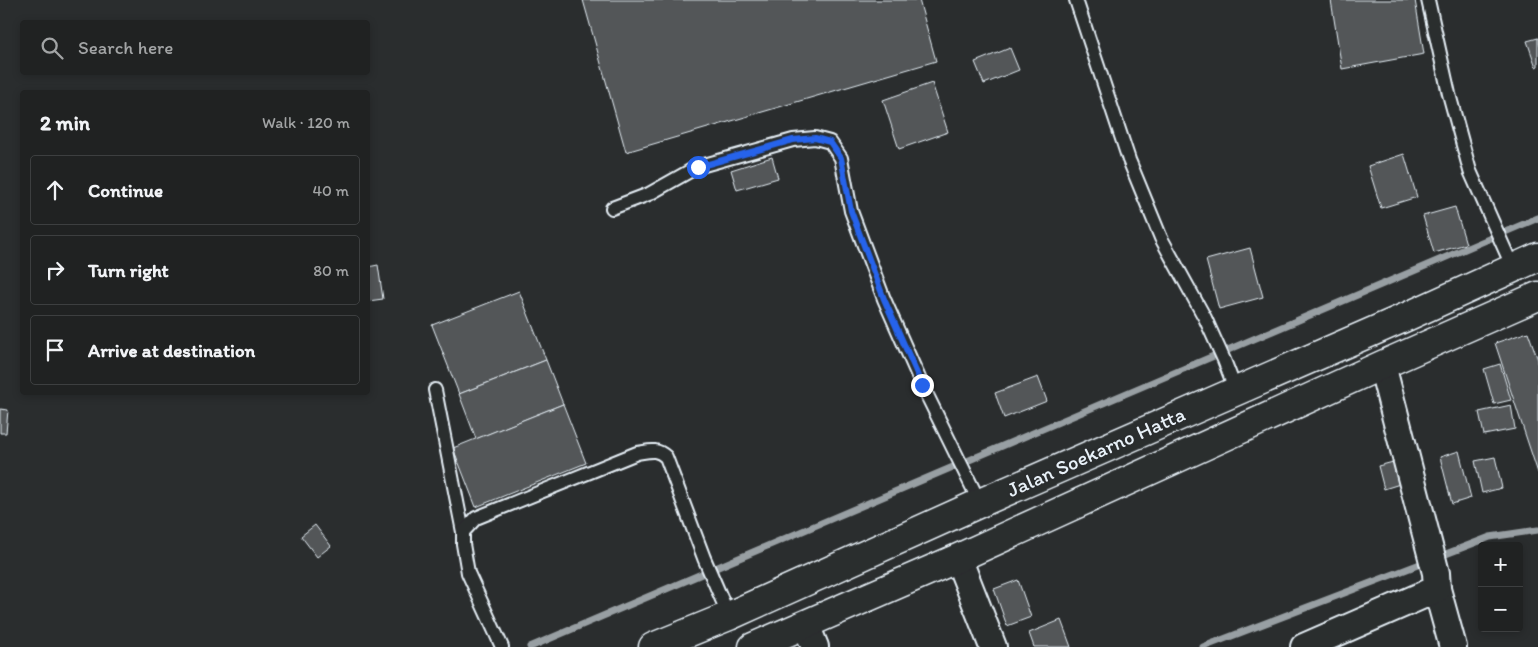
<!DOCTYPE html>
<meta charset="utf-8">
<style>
:root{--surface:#202222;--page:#2d2f2f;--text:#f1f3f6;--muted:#a2a4a5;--line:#3d3f40}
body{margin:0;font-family:Itim,sans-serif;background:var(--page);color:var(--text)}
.controls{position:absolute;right:15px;bottom:15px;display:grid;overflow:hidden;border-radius:5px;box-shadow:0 2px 8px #0003}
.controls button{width:45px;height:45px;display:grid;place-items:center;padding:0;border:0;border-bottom:1px solid var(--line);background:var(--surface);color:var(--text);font:25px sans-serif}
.stop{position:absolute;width:15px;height:15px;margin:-11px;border:4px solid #2563eb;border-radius:50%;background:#fff}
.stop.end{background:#2563eb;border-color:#fff;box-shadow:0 1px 5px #0008}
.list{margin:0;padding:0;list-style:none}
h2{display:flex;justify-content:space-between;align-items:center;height:65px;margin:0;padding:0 20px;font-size:21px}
h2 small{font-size:16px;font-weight:400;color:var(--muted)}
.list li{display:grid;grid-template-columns:32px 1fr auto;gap:15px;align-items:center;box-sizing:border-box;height:70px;margin:0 10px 10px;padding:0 10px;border:1px solid var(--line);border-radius:5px}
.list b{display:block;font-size:19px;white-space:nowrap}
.list em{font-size:16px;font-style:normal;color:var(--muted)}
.icon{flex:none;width:28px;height:28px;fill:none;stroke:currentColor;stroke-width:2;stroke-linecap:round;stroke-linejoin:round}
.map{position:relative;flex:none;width:1538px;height:647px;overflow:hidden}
.search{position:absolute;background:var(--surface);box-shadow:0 2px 8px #0003;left:20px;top:20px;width:350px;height:55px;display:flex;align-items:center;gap:12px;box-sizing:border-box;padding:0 18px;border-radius:5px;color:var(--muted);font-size:19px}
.panel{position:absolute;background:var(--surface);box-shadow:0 2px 8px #0003;left:20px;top:90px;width:350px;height:305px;border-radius:5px}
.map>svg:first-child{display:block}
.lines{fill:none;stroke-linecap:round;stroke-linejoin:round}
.stream{stroke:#989fa3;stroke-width:7}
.building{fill:#535759;stroke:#e8f1f8}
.lane-casing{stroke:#e8f1f8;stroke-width:16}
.street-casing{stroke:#e8f1f8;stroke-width:30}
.highway-casing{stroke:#e8f1f8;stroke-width:31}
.lane{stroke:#2a2d2e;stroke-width:12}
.street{stroke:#2a2d2e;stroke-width:26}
.highway{stroke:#2a2d2e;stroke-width:28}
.route{stroke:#2563eb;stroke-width:6}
.labels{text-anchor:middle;stroke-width:4;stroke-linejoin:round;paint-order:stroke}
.street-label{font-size:21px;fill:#e8f1f8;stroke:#2a2d2e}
</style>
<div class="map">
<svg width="1538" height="647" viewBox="0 0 1538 647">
<rect width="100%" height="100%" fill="#2a2d2e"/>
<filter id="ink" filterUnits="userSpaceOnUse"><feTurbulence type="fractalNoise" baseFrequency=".02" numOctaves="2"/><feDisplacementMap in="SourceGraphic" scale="10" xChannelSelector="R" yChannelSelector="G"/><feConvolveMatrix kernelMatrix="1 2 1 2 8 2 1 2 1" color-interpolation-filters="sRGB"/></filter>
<g filter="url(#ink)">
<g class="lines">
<g class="stream">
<polyline points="1438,557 1490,537 1538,530"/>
<polyline points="530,647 1538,218"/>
<polyline points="1203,647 1428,561"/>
</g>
</g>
<g class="building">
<polygon points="583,0 919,0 936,61 626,152"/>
<polygon points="1331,0 1415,0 1424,54 1342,69"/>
<polygon points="1538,38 1538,66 1536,67 1527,41"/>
<polygon points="1010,48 1019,70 984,84 975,62"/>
<polygon points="932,83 948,132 899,149 883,100"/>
<polygon points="1404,154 1417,197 1381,208 1368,166"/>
<polygon points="772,157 778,178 737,190 731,170"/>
<polygon points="1455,207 1466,244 1434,253 1423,216"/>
<polygon points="1250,248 1263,297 1219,309 1206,260"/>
<polygon points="378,265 383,299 368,301 368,267"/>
<polygon points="519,291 546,360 459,394 432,325"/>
<polygon points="1528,332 1538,360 1538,473 1495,343"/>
<polygon points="546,360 563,404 476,439 459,394"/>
<polygon points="1500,364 1511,400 1494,404 1484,369"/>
<polygon points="1038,377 1047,401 1004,418 995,393"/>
<polygon points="563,404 586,463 476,507 453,448"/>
<polygon points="1511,405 1515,429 1484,435 1479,412"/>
<polygon points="0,409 8,410 6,433 0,433"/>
<polygon points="1459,451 1471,498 1452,504 1440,457"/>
<polygon points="1495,457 1502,488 1482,493 1475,461"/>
<polygon points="1397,461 1403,483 1384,489 1378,466"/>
<polygon points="315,525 331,546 317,557 301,536"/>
<polygon points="1018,580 1031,617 1007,626 994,589"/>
<polygon points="1061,620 1071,647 1034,647 1029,633"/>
</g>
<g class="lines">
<defs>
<g id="lane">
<polyline points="1076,0 1129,160 1161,238 1205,318 1224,360 1236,391"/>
<polyline points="1428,0 1449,94 1470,171 1513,268"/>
<polyline points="612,208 649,194 697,167 793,140 815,138 830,142 841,158 851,211 884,299 922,385 980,503"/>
<polyline points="435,390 463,532"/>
<path d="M502 647 468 573 463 544V532L476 518 637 453C650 451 656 448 666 457L704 558 729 616"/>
</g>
<g id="street">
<polyline points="958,558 993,647"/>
<polyline points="1437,589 1453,647"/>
<polyline points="806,625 815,647"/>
<polyline points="1304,647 1437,589 1436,573 1382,365"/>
</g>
<g id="highway">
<polyline points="653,647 729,616 980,503 1406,317 1538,257"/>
<polyline points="753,647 958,558 1382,365 1538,296"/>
</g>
</defs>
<use href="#lane" class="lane-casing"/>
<use href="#street" class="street-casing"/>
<use href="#highway" class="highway-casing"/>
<use href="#lane" class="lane"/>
<use href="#street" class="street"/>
<use href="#highway" class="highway"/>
</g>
</g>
<g class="lines" filter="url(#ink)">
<polyline class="route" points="698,167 793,140 815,138 830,142 841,158 851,211 884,299 922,385"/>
</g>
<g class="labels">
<g class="street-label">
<text transform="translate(1096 452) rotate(-24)" y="7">Jalan Soekarno Hatta</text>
</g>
</g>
</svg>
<div class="controls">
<button>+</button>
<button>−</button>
</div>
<div class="stop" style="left:698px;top:167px"></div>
<div class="stop end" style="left:922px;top:385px"></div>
<div class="search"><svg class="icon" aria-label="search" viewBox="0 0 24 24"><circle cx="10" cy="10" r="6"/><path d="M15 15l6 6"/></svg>Search here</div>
<section class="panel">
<h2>2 min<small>Walk · 120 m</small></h2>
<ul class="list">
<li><svg class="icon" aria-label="ahead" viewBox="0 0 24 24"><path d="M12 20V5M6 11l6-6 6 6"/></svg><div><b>Continue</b></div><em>40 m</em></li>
<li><svg class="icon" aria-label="right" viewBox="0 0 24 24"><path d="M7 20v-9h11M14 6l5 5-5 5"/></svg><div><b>Turn right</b></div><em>80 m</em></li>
<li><svg class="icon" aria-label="arrive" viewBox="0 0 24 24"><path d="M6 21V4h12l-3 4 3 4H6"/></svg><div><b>Arrive at destination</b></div></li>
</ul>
</section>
</div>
